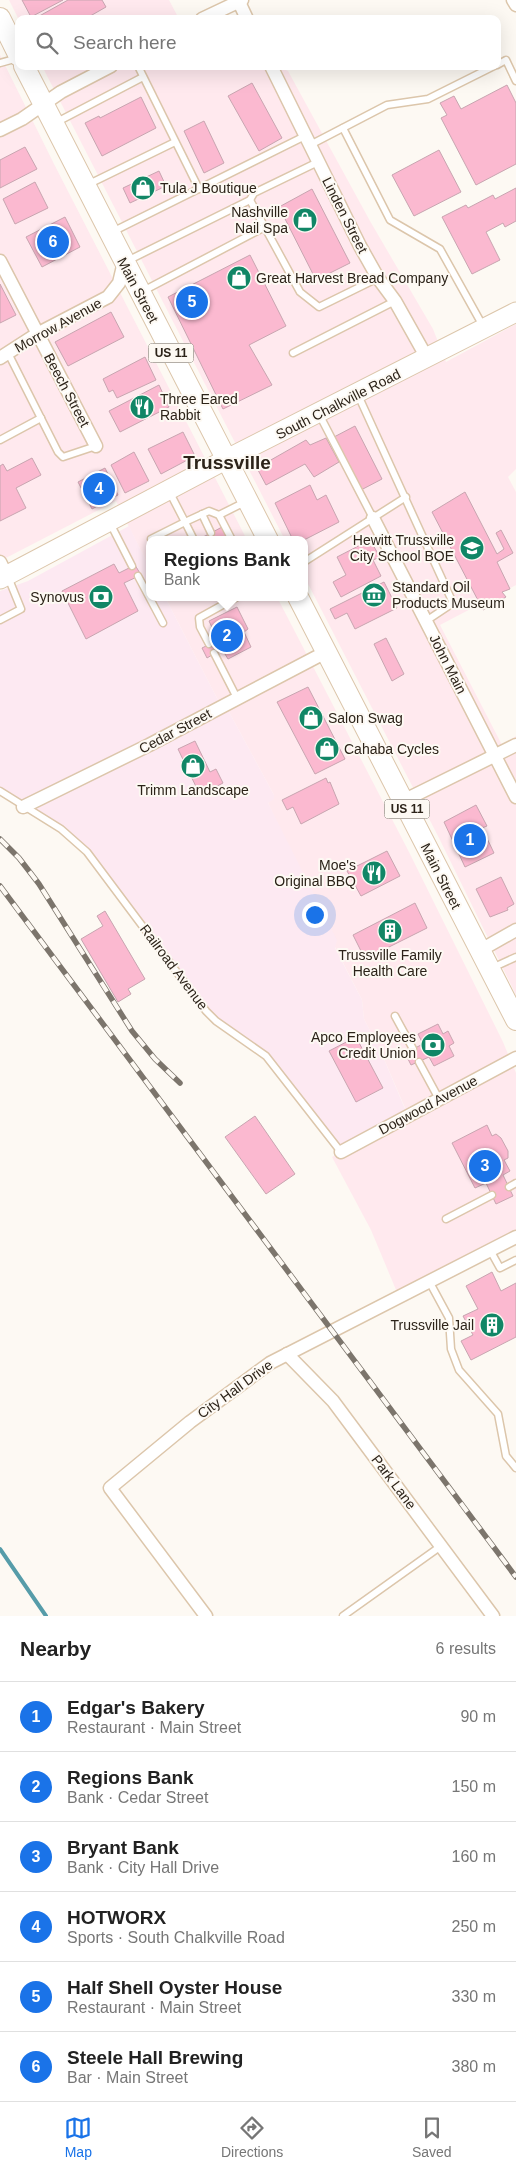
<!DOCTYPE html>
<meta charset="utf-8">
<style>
:root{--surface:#fff;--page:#f2f2f2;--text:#222;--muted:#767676;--line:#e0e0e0;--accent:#1a73e8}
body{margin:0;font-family:Helvetica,sans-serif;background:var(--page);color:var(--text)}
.you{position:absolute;left:314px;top:914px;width:18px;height:18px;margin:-12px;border:4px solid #fff;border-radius:50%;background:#1a73e8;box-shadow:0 0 0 8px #1a73e833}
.badge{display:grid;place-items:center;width:32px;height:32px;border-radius:50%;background:var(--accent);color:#fff;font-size:16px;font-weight:700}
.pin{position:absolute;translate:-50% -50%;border:2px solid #fff;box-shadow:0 1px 5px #0006}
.popup{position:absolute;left:146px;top:536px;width:162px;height:65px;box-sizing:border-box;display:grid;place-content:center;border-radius:10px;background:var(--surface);filter:drop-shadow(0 1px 4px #0005);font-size:16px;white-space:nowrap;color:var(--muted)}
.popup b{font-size:19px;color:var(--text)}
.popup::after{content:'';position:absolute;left:50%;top:100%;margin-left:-10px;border:10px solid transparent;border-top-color:var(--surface)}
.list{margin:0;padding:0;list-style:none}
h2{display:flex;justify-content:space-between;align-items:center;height:65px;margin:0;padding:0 20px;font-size:21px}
h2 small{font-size:16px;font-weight:400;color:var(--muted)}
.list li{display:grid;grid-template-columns:32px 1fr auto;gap:15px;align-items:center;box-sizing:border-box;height:70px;padding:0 20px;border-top:1px solid var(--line)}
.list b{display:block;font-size:19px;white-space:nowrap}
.list p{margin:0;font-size:16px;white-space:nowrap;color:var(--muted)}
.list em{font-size:16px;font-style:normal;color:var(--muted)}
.icon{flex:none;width:28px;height:28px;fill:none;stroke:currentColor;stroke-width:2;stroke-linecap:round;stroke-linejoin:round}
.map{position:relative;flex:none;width:516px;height:1616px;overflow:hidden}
.search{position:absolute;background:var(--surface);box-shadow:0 5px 20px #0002;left:15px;right:15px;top:15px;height:55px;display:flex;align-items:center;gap:12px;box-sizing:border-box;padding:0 18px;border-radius:10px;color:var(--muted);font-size:19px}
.sheet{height:485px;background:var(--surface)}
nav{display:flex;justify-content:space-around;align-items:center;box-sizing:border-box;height:70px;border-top:1px solid var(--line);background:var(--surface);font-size:14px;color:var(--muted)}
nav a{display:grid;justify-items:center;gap:2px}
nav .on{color:var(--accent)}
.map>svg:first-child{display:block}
.commercial{fill:#ffe9ee}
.industrial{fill:#fde9f2}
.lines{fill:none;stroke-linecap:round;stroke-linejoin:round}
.stream{stroke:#569ca9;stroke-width:4}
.building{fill:#fbb9d0;stroke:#c8a5b0}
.service-casing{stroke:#dcc6ab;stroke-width:9}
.minor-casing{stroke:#dcc6ab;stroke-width:15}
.secondary-casing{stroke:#dcc6ab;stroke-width:21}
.primary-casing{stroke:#dcc6ab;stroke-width:22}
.service{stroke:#fff;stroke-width:6}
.minor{stroke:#fff;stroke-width:12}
.secondary{stroke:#fff;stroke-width:19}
.primary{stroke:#fff;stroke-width:20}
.rail-casing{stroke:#7c756c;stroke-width:5.5}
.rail{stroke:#fdf9f3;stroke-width:4;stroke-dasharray:11;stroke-linecap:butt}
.labels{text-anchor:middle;stroke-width:4;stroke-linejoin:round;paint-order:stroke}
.shield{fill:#fdf9f3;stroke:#6b635a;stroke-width:1}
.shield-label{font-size:12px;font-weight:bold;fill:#2c2319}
.poi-label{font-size:14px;fill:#2c2319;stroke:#fdf9f3;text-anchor:start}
.street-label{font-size:14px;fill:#2c2319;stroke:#fdf9f3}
.district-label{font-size:19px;font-weight:bold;fill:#2c2319;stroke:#fdf9f3}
</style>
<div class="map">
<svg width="516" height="1616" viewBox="0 0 516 1616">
<rect width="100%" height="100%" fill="#fdf9f3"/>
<g class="commercial">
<polygon points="9,0 169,0 179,19 19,20"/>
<polygon points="0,55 54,164 247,540 150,540 149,567 116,501 0,561"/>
<polygon points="42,66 278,66 288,71 370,221 433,329 446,362 516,324 516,469 508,477 516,492 516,585 440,625 502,745 516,736 516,995 439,838 305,578 304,540 285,540"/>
<polygon points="165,597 277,597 409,852 503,1042 516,1073 516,1237 399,1297 371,1230 332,1157 408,1115 381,1052 364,1019 362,1000 335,947 268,803 274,795 229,712 221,706"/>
</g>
<polygon class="industrial" points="129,526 149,567 150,597 165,597 221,706 229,712 274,795 274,799 268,803 337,940 335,948 362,1000 364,1019 381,1052 408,1116 341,1152 266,1056 216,1021 83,847 0,791 0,591 28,581"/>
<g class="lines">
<polyline class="stream" points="0,1549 46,1616"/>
</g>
<g class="building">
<polygon points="22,0 63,0 31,17"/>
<polygon points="68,0 102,0 106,7 85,19 34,19"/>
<polygon points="252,83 282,138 259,151 228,96"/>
<polygon points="507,85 516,103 516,164 476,185 441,118 447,115 440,103 454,96 461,109"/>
<polygon points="141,97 156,128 102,156 85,123 99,116 100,118"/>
<polygon points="204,121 224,163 204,173 184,131"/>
<polygon points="25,147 37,169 0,188 0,160"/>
<polygon points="439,150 461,192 414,216 392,175"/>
<polygon points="159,171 166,186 130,203 123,188"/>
<polygon points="35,182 48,208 15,224 3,199"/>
<polygon points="516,188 516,221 505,227 503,223 486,232 500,260 472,274 442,217 466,205 468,208 493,195 495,199"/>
<polygon points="312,189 350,263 316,280 279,207"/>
<polygon points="65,217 80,247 42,267 26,237"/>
<polygon points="250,255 286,326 249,345 272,385 223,409 168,297"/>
<polygon points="0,284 16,315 0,323"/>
<polygon points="111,312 124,337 68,366 55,342"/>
<polygon points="145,357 156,380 117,398 113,390 109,392 103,379"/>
<polygon points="159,385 169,407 120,432 109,411"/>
<polygon points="355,426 382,479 361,490 334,437"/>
<polygon points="183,432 195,456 161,474 148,449"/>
<polygon points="326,438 339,462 314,477 305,464 266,485 258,470 262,465 306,440 310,445"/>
<polygon points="134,452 149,481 125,493 111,465"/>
<polygon points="32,458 41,475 16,488 26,508 0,521 0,466 3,464 7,471"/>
<polygon points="105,468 118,495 92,509 78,482"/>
<polygon points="310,485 317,500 326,495 339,522 304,540 293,540 275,503"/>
<polygon points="465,492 497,554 504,549 496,533 501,530 513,553 497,562 510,589 502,592 506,597 483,610 432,512"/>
<polygon points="222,527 228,540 197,540 211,533"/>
<polygon points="370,540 380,557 373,560 381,576 341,597 333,582 346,575 337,557"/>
<polygon points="114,564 119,573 135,565 141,575 124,583 138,611 86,639 62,591"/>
<polygon points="384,582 397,608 355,629 347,613 335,619 330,609"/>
<polygon points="237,607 248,629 244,632 251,647 228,659 222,649 207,658 202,648 218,640 209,621"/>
<polygon points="386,638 404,674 392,681 374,644"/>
<polygon points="308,687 345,759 315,774 277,702"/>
<polygon points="195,741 210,772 216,769 223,783 200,795 178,749"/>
<polygon points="326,778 328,783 330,782 339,804 301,824 293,807 287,810 282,800"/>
<polygon points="476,805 487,826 482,828 494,853 465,867 444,822"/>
<polygon points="387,851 400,876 361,896 347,871"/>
<polygon points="501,877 514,904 507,908 508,910 490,917 476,889"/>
<polygon points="415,903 427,928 365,959 353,935"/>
<polygon points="105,911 145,979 128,989 131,994 118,1002 81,939 103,926 97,916"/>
<polygon points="438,1024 443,1034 448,1031 454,1043 449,1046 454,1056 434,1066 429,1057 411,1065 405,1053 423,1044 418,1034"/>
<polygon points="356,1037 383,1088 356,1102 329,1051"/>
<polygon points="255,1116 295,1174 266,1194 225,1137"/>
<polygon points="487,1125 492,1136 496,1134 501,1138 508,1151 508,1158 504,1160 510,1171 503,1175 513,1196 496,1204 486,1183 475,1188 452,1143"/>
<polygon points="492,1272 501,1291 516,1283 516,1337 471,1360 461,1341 473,1335 463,1316 478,1309 466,1286"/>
</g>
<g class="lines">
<defs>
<g id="service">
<polyline points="0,63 18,58"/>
<polyline points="497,65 506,60 516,81"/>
<polyline points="138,66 199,189"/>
<polyline points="55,123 143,77"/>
<polyline points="343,128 390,220 440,249 483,326"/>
<polyline points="310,145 387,105 428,99 494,66"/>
<polyline points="89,184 175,142"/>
<polyline points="250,200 300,292 319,307 378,278"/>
<polyline points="112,232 305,136"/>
<polyline points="127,261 250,200 254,193 318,162"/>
<polyline points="143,291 265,227"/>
<polyline points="8,353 58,452 63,457 96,446"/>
<polyline points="293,353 395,301"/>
<polyline points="358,395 453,603 426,621"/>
<polyline points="0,440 41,418"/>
<polyline points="169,491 185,522 209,511 219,515"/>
<polyline points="202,514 211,533"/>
<polyline points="373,518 406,497"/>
<polyline points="110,523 132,566"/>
<polyline points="151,539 185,522 194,540"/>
<polyline points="232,540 219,515 245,502"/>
<polyline points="304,562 373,518 319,414"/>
<polyline points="138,576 163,623"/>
<polyline points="0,620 21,609 8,577"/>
<polyline points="209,644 200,627 199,618 237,597"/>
<polyline points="214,653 237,698"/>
<polyline points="0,791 61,829 87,852 206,1011 216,1021 266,1056 341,1152"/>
<polyline points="492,968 516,957"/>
<polyline points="395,1016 413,1049"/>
<polyline points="419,1062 439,1099"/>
<polyline points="509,1187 516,1183"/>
<polyline points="446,1219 492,1195"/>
<polyline points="490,1250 500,1268 516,1260"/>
<polyline points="429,1281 449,1318 451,1349 459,1370 498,1414 506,1456 516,1468"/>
<polyline points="343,1616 441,1546"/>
</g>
<g id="minor">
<polyline points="513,0 516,5"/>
<polyline points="239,2 247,19"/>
<polyline points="202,19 242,0"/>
<polyline points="271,66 360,246 378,278 395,301 427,358"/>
<polyline points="0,130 22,119 61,92 111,66"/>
<polyline points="0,261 96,446"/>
<polyline points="0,358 37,334 108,297 119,283 124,262"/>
<polyline points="373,518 516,797"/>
<polyline points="0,562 7,576"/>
<polyline points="403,801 516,745"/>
<polyline points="23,807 149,745 326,652"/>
<polyline points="479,951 516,930"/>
<polyline points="341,1152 516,1058"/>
<polyline points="287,1354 333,1401 493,1616"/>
<polyline points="206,1616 110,1488 190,1422 270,1363 516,1237"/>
</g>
<polyline id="secondary" points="0,579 227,459 516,312"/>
<g id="primary">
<polyline points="0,18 19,56"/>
<polyline points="24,66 268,540"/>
<polyline points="298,597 516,1020"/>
</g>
</defs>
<use href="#service" class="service-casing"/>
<use href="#minor" class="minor-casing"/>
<use href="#secondary" class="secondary-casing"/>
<use href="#primary" class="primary-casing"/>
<use href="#service" class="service"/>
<use href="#minor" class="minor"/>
<use href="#secondary" class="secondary"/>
<use href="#primary" class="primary"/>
<defs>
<g id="rail">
<polyline points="0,839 19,858 39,884 132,1031 155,1059 180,1083"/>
<polyline points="0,886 516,1577"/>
</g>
</defs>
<use href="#rail" class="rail-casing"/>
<use href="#rail" class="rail"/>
</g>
<defs>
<symbol id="shop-disc" viewBox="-11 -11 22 22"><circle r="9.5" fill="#118666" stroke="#fdf9f3"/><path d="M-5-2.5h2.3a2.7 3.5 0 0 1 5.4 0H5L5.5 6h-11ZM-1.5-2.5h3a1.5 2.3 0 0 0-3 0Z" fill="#fff"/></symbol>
<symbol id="restaurant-disc" viewBox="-11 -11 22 22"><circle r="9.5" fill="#118666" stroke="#fdf9f3"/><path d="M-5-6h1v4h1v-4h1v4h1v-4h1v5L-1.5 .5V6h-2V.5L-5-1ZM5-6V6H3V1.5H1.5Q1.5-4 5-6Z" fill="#fff"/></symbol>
<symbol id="school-disc" viewBox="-11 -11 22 22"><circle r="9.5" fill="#118666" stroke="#fdf9f3"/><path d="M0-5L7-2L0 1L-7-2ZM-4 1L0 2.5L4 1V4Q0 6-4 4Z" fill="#fff"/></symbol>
<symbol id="museum-disc" viewBox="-11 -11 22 22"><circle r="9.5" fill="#118666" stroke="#fdf9f3"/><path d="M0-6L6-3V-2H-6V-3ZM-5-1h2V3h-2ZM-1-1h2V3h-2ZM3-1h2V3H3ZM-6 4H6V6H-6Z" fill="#fff"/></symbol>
<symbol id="bank-disc" viewBox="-11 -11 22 22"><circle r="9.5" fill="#118666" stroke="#fdf9f3"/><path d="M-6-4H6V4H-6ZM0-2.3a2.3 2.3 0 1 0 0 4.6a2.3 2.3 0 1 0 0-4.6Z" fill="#fff"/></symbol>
<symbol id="building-disc" viewBox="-11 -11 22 22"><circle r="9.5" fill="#118666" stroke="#fdf9f3"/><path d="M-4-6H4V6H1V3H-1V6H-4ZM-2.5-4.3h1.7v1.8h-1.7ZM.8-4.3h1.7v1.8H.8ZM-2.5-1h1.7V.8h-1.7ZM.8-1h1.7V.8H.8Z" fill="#fff"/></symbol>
</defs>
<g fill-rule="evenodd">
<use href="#shop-disc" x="129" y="174" width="28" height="28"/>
<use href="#shop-disc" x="291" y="206" width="28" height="28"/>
<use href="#shop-disc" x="225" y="264" width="28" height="28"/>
<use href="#restaurant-disc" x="128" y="393" width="28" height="28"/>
<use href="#school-disc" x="458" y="534" width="28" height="28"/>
<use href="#museum-disc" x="360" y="581" width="28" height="28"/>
<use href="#bank-disc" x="87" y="583" width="28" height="28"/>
<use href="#shop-disc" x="297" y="704" width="28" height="28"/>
<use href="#shop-disc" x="313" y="735" width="28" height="28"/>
<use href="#shop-disc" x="179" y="752" width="28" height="28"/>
<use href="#restaurant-disc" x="360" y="859" width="28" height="28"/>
<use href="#building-disc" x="376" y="917" width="28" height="28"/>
<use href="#bank-disc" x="419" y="1031" width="28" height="28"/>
<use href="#building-disc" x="478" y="1311" width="28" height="28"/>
</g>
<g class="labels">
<g class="shield">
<rect x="148.5" y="343.5" width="45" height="19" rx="4"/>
<rect x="384.5" y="799.5" width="45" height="19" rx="4"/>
</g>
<g class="shield-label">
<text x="171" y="357">US 11</text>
<text x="407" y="813">US 11</text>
</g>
<g class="poi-label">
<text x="160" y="193">Tula J Boutique</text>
<text x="288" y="217" text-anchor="end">Nashville<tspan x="288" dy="16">Nail Spa</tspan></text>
<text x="256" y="283">Great Harvest Bread Company</text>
<text x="160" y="404">Three Eared<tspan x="160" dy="16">Rabbit</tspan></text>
<text x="454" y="545" text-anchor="end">Hewitt Trussville<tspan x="454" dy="16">City School BOE</tspan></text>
<text x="392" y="592">Standard Oil<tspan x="392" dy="16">Products Museum</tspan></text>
<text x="84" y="602" text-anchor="end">Synovus</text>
<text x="328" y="723">Salon Swag</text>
<text x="344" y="754">Cahaba Cycles</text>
<text x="193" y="795" text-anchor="middle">Trimm Landscape</text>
<text x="356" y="870" text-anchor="end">Moe's<tspan x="356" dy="16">Original BBQ</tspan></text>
<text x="390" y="960" text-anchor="middle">Trussville Family<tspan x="390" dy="16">Health Care</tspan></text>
<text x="416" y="1042" text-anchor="end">Apco Employees<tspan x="416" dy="16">Credit Union</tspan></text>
<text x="474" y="1330" text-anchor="end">Trussville Jail</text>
</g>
<g class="street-label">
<text transform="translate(345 215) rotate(63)" y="5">Linden Street</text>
<text transform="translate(138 290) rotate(62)" y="5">Main Street</text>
<text transform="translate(58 325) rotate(-29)" y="5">Morrow Avenue</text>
<text transform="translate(67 390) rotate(62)" y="5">Beech Street</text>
<text transform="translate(338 404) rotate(-27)" y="5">South Chalkville Road</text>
<text transform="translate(448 664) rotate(63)" y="5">John Main</text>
<text transform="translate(175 731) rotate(-28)" y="5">Cedar Street</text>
<text transform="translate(441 876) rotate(63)" y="5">Main Street</text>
<text transform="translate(174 967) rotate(53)" y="5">Railroad Avenue</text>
<text transform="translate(428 1105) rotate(-28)" y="5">Dogwood Avenue</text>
<text transform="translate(235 1389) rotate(-36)" y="5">City Hall Drive</text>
<text transform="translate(394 1482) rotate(53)" y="5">Park Lane</text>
</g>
<g class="district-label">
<text x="227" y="469">Trussville</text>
</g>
</g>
</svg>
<div class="you"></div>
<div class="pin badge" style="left:470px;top:840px">1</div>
<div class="pin badge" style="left:227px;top:636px">2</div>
<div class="popup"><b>Regions Bank</b>Bank</div>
<div class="pin badge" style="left:485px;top:1166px">3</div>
<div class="pin badge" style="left:99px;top:489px">4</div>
<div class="pin badge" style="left:192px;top:302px">5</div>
<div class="pin badge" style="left:53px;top:242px">6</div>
<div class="search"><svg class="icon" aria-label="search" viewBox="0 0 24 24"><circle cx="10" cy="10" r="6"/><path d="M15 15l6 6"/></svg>Search here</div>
</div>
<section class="sheet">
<h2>Nearby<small>6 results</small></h2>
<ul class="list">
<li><span class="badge">1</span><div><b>Edgar's Bakery</b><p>Restaurant · Main Street</p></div><em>90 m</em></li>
<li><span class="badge">2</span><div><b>Regions Bank</b><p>Bank · Cedar Street</p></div><em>150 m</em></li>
<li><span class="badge">3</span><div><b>Bryant Bank</b><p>Bank · City Hall Drive</p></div><em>160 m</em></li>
<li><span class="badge">4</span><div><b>HOTWORX</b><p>Sports · South Chalkville Road</p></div><em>250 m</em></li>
<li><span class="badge">5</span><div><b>Half Shell Oyster House</b><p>Restaurant · Main Street</p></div><em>330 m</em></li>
<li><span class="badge">6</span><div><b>Steele Hall Brewing</b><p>Bar · Main Street</p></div><em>380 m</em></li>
</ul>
</section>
<nav>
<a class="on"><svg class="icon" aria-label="map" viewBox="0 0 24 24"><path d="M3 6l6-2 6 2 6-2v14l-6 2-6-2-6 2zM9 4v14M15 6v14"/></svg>Map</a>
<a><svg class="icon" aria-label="directions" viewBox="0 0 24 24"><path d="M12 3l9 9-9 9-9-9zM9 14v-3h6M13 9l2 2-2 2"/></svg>Directions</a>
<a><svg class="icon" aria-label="saved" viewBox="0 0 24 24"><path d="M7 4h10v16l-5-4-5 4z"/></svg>Saved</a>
</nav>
